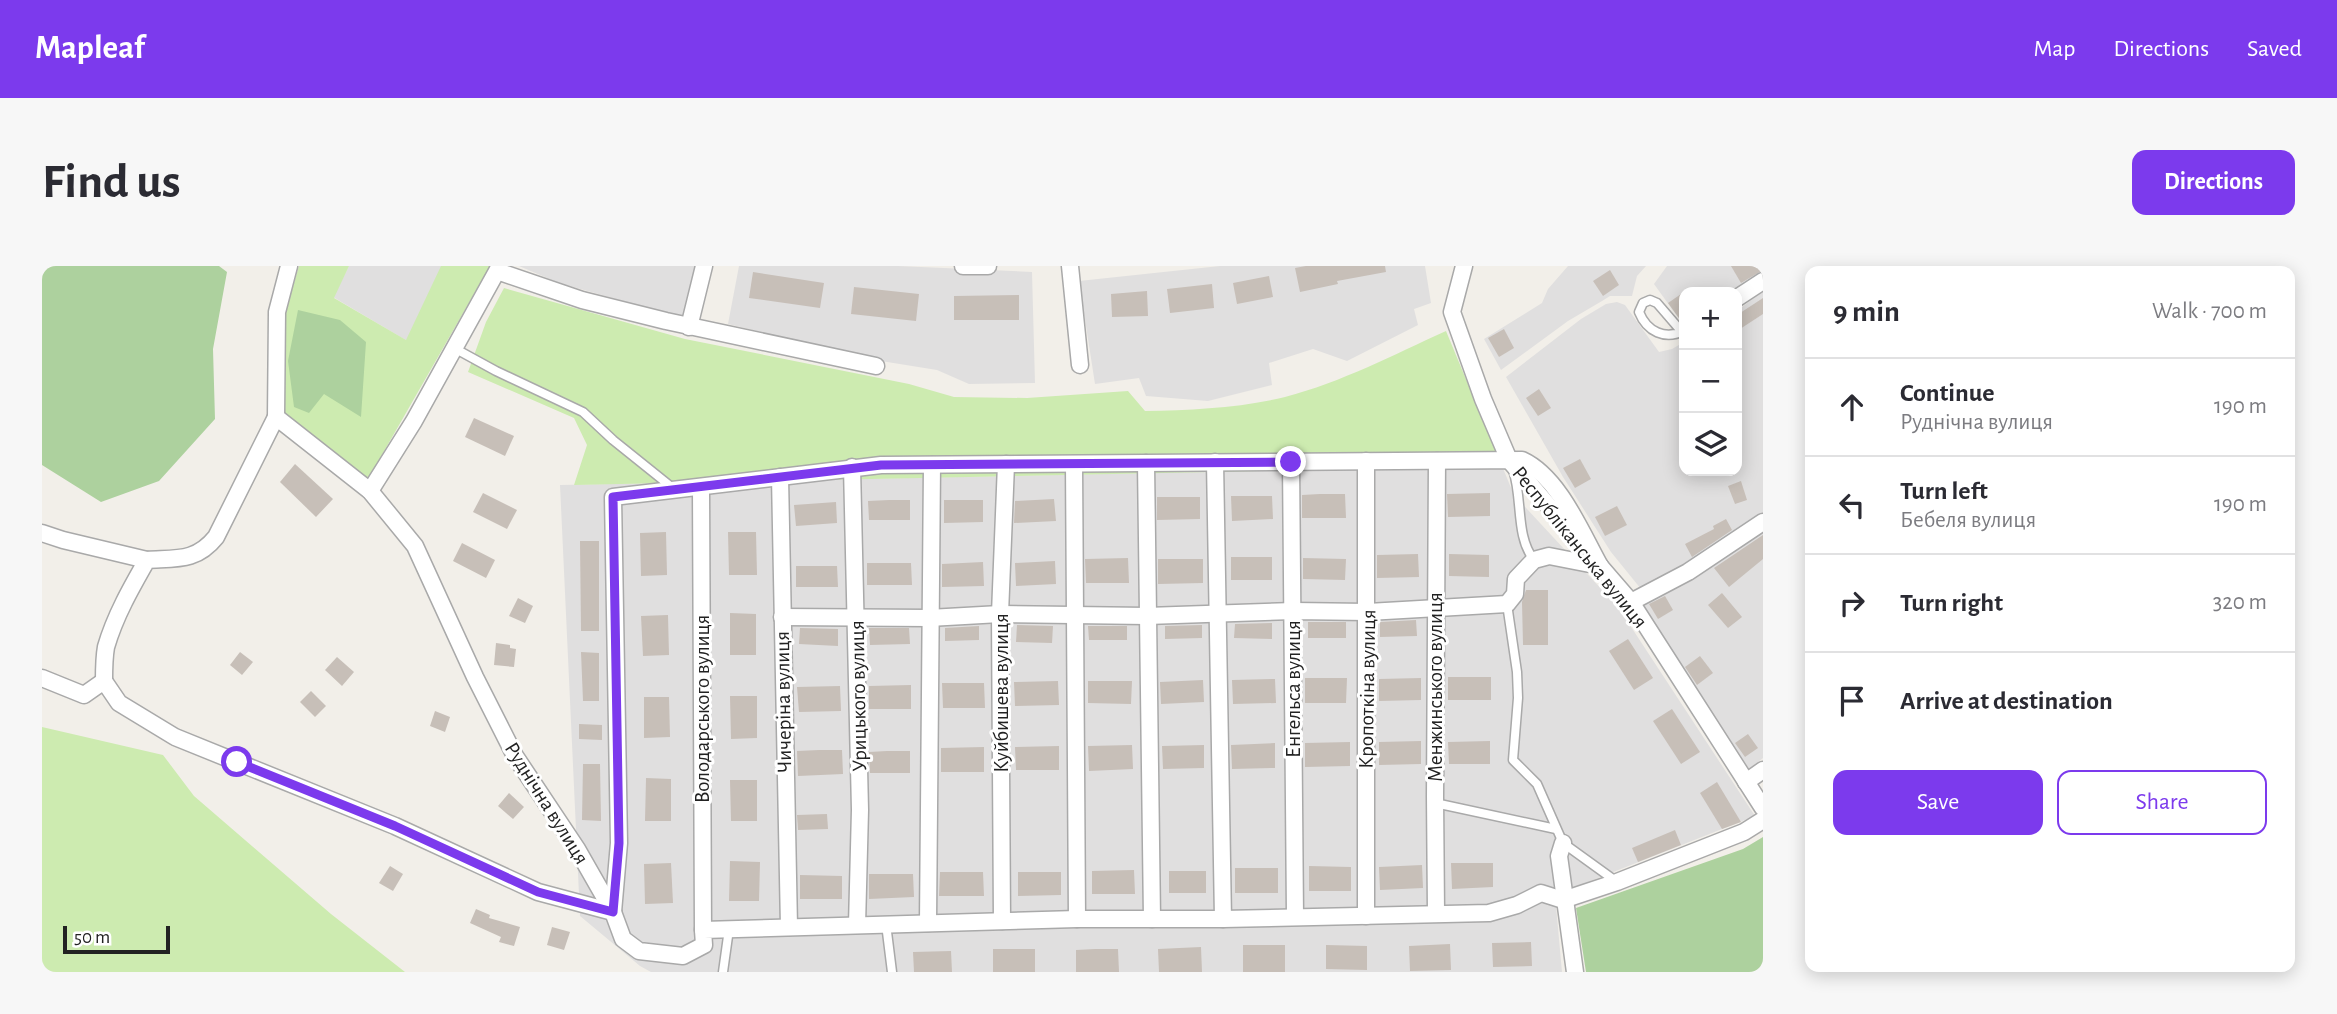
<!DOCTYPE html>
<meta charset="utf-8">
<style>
:root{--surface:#fff;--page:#f7f7f7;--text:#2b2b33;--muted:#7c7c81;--line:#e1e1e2;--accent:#7c3aed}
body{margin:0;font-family:"Alegreya Sans",sans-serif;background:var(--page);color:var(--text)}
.controls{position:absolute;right:21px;top:21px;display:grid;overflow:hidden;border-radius:14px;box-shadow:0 4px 18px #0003}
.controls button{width:63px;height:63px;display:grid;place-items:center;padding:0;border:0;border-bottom:2px solid var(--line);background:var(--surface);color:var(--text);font:35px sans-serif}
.scale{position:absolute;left:21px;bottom:18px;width:107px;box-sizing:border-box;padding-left:7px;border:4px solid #222;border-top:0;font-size:19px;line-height:24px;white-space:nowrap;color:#222;-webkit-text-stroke:5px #fff;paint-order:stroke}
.stop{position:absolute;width:21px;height:21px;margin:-16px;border:5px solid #7c3aed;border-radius:50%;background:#fff}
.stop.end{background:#7c3aed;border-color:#fff;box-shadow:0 2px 7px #0008}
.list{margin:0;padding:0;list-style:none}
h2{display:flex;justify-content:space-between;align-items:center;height:91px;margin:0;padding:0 28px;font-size:30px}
h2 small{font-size:23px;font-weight:400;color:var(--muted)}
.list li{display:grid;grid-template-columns:46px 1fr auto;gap:21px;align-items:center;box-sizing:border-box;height:98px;padding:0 28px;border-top:2px solid var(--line)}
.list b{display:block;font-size:26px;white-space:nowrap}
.list p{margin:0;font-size:23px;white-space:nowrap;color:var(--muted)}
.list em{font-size:23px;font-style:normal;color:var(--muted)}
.actions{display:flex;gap:14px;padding:21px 28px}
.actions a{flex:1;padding:16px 0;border:2px solid var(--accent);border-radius:14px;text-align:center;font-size:24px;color:var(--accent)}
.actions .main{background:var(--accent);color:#fff}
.icon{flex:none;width:38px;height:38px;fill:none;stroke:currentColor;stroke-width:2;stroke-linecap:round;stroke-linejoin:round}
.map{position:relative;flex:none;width:1721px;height:706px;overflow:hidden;border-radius:14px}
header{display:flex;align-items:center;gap:42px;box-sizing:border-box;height:98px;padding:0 35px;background:var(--accent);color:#fff}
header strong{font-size:33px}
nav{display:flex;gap:38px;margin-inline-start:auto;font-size:24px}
.intro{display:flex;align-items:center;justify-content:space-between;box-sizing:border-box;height:168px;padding:0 42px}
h1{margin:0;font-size:49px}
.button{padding:18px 32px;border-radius:14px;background:var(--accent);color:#fff;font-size:24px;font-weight:700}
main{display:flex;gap:42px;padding:0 42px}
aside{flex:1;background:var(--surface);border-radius:14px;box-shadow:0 4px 18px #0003}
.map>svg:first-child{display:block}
.residential{fill:#e0dfdf}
.grass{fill:#cdebb0}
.forest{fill:#add19e}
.building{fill:#c7bfb8}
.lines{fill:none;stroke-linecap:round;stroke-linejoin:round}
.lane-casing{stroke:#a9a9a9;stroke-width:11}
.street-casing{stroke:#a9a9a9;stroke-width:19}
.lane{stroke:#fff;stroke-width:8}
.street{stroke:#fff;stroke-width:16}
.route{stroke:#7c3aed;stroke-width:9}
.labels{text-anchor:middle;stroke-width:6;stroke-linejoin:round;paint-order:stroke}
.street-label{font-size:21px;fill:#222;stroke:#fff}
</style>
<header>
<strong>Mapleaf</strong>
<nav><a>Map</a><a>Directions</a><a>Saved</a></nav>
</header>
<div class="intro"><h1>Find us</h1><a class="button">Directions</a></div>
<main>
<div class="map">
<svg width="1721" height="706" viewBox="0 0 1721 706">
<rect width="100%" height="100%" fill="#f2efe9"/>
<g class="residential">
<polygon points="307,0 400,0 367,76 291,31"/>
<polygon points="477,0 654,0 642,52 517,17"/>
<polygon points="697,0 856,0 990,6 993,117 927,118 895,104 839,95 686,58"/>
<polygon points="1178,0 1383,0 1389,37 1372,43 1376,59 1305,95 1271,83 1227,97 1230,119 1166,135 1104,130 1097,112 1053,118 1037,15"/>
<polygon points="1526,0 1604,0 1595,10 1590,30 1568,30 1560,35 1526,55 1459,104 1442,73 1500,37 1506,23"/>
<polygon points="1625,0 1721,0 1721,6 1689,26 1642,26 1642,55 1640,57 1612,18"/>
<polygon points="1721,25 1721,247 1674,281 1599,323 1569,286 1521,211 1464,111 1539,53 1564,38 1575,36 1583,39 1617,86 1630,83 1642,76 1642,205 1695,205 1695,45"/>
<polygon points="1460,200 1472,229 1576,341 1713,550 1513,629 1520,706 609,706 598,700 538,650 518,219"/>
<polygon points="1721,264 1721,492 1707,503 1599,338"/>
</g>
<g class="grass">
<polygon points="257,0 307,0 292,32 364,74 399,0 448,0 325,215 242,148 243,47"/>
<path d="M462 22 643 73 867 118 912 131 985 132 1086 125 1103 145C1150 144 1198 142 1243 131 1300 116 1351 89 1404 65L1460 200 532 219 545 179 532 152 426 106 444 56Z"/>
<polygon points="0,461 121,489 152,530 289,648 363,706 0,706"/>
</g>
<g class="forest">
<polygon points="0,0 177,0 185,6 171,83 173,153 117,215 59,236 0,199"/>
<polygon points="256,44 298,54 324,76 319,151 282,128 267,147 252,141 246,95"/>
<polygon points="1721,571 1721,706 1544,706 1534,642 1701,583"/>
</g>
<g class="building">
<polygon points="1264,0 1343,0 1344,6 1295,15 1296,18 1258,26 1253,2"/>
<polygon points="1689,0 1721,0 1721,4 1699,17"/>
<polygon points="1568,4 1577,19 1561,30 1551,15"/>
<polygon points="711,6 782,17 778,42 707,32"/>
<polygon points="1227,10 1231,31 1195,38 1191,17"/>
<polygon points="1170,18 1172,42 1128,47 1125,23"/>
<polygon points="812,21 877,28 874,55 809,48"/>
<polygon points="1105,25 1106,50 1070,51 1069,28"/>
<polygon points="1642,26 1642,59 1626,37"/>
<polygon points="977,29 977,54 912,54 912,30"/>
<polygon points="1721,32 1721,48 1695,65 1695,49"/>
<polygon points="1462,63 1472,82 1457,91 1446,72"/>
<polygon points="1497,123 1509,142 1496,150 1484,132"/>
<polygon points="432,152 472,170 463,190 423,171"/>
<polygon points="1538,193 1549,213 1533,222 1521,202"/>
<polygon points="253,198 291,233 274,251 238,216"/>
<polygon points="1699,215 1705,234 1693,238 1686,220"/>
<polygon points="441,227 475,244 465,263 431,246"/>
<polygon points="1448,227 1448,250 1406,251 1405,228"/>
<polygon points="1278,228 1303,228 1304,252 1260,252 1260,229"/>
<polygon points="1189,230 1230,230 1231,253 1190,255"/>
<polygon points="1115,231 1158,231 1158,253 1115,254"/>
<polygon points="1012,233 1014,255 972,257 973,235"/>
<polygon points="847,234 868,234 868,254 827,254 826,235"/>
<polygon points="902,234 941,234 941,256 902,257"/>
<polygon points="794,236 795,257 754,260 752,239"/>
<polygon points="1575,240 1585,259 1563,270 1553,251"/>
<polygon points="1684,253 1690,264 1650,291 1643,278 1672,263 1671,260"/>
<polygon points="624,266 625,309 599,310 598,267"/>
<polygon points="686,266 714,266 715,309 687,309"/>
<polygon points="1721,269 1721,293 1687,321 1672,302"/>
<polygon points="538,275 557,275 557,365 539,365"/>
<polygon points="420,277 453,294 444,312 411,295"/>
<polygon points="1376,288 1377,311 1335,312 1335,289"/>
<polygon points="1407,288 1447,289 1447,311 1407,310"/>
<rect x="1189" y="291" width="41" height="23"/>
<polygon points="1086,292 1087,317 1044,317 1043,293"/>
<polygon points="1261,292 1304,293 1303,314 1261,313"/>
<polygon points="1116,293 1161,293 1161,317 1116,318"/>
<polygon points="1013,295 1014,318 974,320 973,297"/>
<polygon points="941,296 942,320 900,321 900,298"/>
<polygon points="825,297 869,297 870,319 825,319"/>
<polygon points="754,300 795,300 796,321 754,321"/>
<polygon points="1484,324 1506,324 1506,379 1481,379 1480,336"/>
<polygon points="1680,327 1700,351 1686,362 1666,339"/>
<polygon points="1623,330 1631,344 1616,353 1607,338"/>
<polygon points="476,332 491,340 483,357 467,350"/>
<polygon points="688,347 714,348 714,389 688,389"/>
<polygon points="626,349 627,389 601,390 599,350"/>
<polygon points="1374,354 1375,370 1338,371 1338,356"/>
<rect x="1266" y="356" width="38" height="16"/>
<polygon points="1230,357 1230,373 1192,372 1193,358"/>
<polygon points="975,359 1011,360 1010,377 974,376"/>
<polygon points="1160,359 1160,372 1123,373 1123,360"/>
<polygon points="937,360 937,374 903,375 903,362"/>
<polygon points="1046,360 1085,360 1085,374 1047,374"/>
<polygon points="758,362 796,363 796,380 757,378"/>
<polygon points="827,362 867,362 868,378 828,379"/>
<polygon points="1586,373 1611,412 1592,424 1567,385"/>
<polygon points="454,377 468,379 468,382 474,383 472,401 452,399"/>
<polygon points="198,386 211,396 200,409 188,399"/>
<polygon points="539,386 557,387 557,435 541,435"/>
<polygon points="1658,390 1671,407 1655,419 1643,401"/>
<polygon points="295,391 312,406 300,420 283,404"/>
<rect x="1406" y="411" width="43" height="23"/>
<polygon points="1263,412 1305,412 1304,437 1263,437"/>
<polygon points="1379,412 1379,434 1337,435 1337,413"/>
<polygon points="1233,413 1234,437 1191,438 1190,414"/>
<polygon points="1161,414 1162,436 1119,438 1118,416"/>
<polygon points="1016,415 1017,439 973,440 972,416"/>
<polygon points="1046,415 1090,415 1089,438 1046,437"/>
<polygon points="900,417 942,417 943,442 901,442"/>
<polygon points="869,419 869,443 827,443 827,420"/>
<polygon points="798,420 799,445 757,446 755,421"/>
<polygon points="269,425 284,440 273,451 258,436"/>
<polygon points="688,430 715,430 715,472 689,473"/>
<polygon points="602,431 627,431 628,471 602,472"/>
<polygon points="1630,443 1658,486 1639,498 1611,455"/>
<polygon points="393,445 408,451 403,466 388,460"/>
<polygon points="537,458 560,459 560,474 537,473"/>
<polygon points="1706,468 1716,482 1703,491 1693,477"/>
<polygon points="1379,475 1379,498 1337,499 1337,476"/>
<polygon points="1448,475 1448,498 1407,498 1406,476"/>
<polygon points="1308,476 1308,500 1263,501 1263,477"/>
<polygon points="1233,477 1233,502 1190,503 1189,479"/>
<polygon points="1090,479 1091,503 1047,505 1046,480"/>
<polygon points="1162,479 1162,502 1121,503 1120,480"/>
<polygon points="1017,480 1017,504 974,504 973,481"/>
<polygon points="942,481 942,506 899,506 899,482"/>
<polygon points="777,484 800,484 801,508 756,510 755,485"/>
<polygon points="845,485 868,485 868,507 828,507 827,486"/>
<polygon points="541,498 558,498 559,555 540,554"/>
<polygon points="604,512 629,513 629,555 603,555"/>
<polygon points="688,514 715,514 715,555 689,555"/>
<polygon points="1675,516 1699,556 1680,563 1658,527"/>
<polygon points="467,527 482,541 471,553 456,540"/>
<polygon points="785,548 786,563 756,564 755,549"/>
<polygon points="1633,564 1639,579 1596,596 1590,582"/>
<polygon points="688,595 718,596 717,635 687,635"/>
<polygon points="629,597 631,637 603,638 602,598"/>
<polygon points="1409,597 1451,597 1451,621 1410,623"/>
<polygon points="1380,599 1381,622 1338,624 1337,601"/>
<polygon points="348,600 361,608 351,625 337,617"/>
<polygon points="1267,600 1309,601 1309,625 1267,625"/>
<rect x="1193" y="602" width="43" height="25"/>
<polygon points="1092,604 1093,628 1050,628 1050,605"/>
<rect x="1127" y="605" width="37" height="22"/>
<polygon points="898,606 941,606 942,630 897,630"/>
<polygon points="976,606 1019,606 1019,629 976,630"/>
<polygon points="827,608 871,608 872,631 827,633"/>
<polygon points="758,609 800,610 800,633 758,633"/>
<polygon points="434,643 448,649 447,652 478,661 472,680 457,676 459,671 428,657"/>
<polygon points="510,661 528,666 522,684 505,679"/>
<polygon points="1489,676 1490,700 1451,701 1450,677"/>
<polygon points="1408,678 1409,704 1368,705 1367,680"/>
<rect x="1201" y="679" width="42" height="27"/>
<polygon points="1284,679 1325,680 1325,704 1284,703"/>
<polygon points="1159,681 1160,706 1117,706 1116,683"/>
<rect x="951" y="683" width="42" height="23"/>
<polygon points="1053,683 1076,683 1077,706 1034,706 1034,684"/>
<polygon points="909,685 910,706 872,706 871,686"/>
</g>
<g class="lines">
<defs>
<g id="lane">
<path d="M1640 66 1615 37 1608 34 1601 37 1597 46C1605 66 1623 74 1642 65"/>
<polyline points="412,82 454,105 541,146 571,174 632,223"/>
<path d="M1471 204C1481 232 1473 270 1492 294"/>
<polyline points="1465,338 1475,406 1476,432 1471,494 1495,518 1521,577 1575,616"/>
<polyline points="1393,537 1514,563"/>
<polyline points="844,658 850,706"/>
<polyline points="681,706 687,663"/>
</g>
<g id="street">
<polyline points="921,0 946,0"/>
<polyline points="1028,0 1038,99"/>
<polyline points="1422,0 1410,46 1441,133 1467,194 1537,275"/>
<polyline points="1695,32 1721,15"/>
<polyline points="647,61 662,0"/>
<polyline points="234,151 235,46 247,0"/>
<polyline points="1173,196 1181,653"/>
<polyline points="1249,196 1253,650"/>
<polyline points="1104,197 1110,653"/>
<polyline points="1032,198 1035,653"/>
<polyline points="810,201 818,544 815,659"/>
<polyline points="738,211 747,661"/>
<polyline points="659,222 661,664"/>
<polyline points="328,225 372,155 455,5 540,34 624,55 834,100"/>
<polyline points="0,267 21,274 105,294"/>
<polyline points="1551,292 1589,336 1721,542"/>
<polyline points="1589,336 1646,306 1721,256"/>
<polyline points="740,351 887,352 958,348 1105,350 1251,345 1326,346 1465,338 1473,328 1474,313 1492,294 1507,290 1558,300"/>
<polyline points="0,412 42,429 62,415 77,437 133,471 353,560 496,626 571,646"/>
<path d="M62 415C62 404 62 392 64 381 73 350 89 322 105 294 134 292 154 296 174 271L234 151 328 225 373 280 433 411 473 490 535 583 571 646 581 673 597 685 641 690 662 679 661 664 1035 653H1181L1447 647 1475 639 1499 627 1521 634 1575 616 1702 566 1721 554"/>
<polyline points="1704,516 1721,504"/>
<polyline points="1521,577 1517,590 1533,706"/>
<path d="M571 646 577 577 571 231 839 199 1480 194C1517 211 1539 266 1558 300"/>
<polyline points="1394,647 1393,530 1395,195"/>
<polyline points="1324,650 1324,195"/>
<polyline points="960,655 958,348 964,198"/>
<polyline points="886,657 890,199"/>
</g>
</defs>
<use href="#lane" class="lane-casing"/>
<use href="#street" class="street-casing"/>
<use href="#lane" class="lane"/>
<use href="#street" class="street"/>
</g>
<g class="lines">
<polyline class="route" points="195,496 353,560 496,626 571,646 577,577 571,231 839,199 1249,196"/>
</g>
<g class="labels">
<g class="street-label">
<text transform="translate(1538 281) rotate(51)" y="7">Республіканська вулиця</text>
<text transform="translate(1393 421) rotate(-90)" y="7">Менжинського вулиця</text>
<text transform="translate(1251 423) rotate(-90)" y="7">Енгельса вулиця</text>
<text transform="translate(1325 423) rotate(-89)" y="7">Кропоткіна вулиця</text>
<text transform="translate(959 427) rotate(-90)" y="7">Куйбишева вулиця</text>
<text transform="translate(816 430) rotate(-91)" y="7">Урицького вулиця</text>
<text transform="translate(741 436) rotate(-91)" y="7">Чичеріна вулиця</text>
<text transform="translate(660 443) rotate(-90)" y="7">Володарського вулиця</text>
<text transform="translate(505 537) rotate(58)" y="7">Руднічна вулиця</text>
</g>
</g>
</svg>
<div class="controls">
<button>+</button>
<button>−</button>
<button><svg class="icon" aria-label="layers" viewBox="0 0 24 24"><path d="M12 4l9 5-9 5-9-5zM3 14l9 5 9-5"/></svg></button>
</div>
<div class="scale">50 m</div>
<div class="stop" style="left:195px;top:496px"></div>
<div class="stop end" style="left:1249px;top:196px"></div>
</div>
<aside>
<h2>9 min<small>Walk · 700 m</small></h2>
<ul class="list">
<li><svg class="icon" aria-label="ahead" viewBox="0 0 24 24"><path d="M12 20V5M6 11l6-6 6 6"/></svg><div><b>Continue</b><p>Руднічна вулиця</p></div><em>190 m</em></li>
<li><svg class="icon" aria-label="left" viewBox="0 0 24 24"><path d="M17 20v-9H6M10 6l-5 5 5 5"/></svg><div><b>Turn left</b><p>Бебеля вулиця</p></div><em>190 m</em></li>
<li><svg class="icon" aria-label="right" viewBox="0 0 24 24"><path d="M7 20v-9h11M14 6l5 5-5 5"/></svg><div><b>Turn right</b></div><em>320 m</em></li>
<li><svg class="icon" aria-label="arrive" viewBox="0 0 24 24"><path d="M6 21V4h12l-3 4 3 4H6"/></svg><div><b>Arrive at destination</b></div></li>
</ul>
<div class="actions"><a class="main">Save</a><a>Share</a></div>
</aside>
</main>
